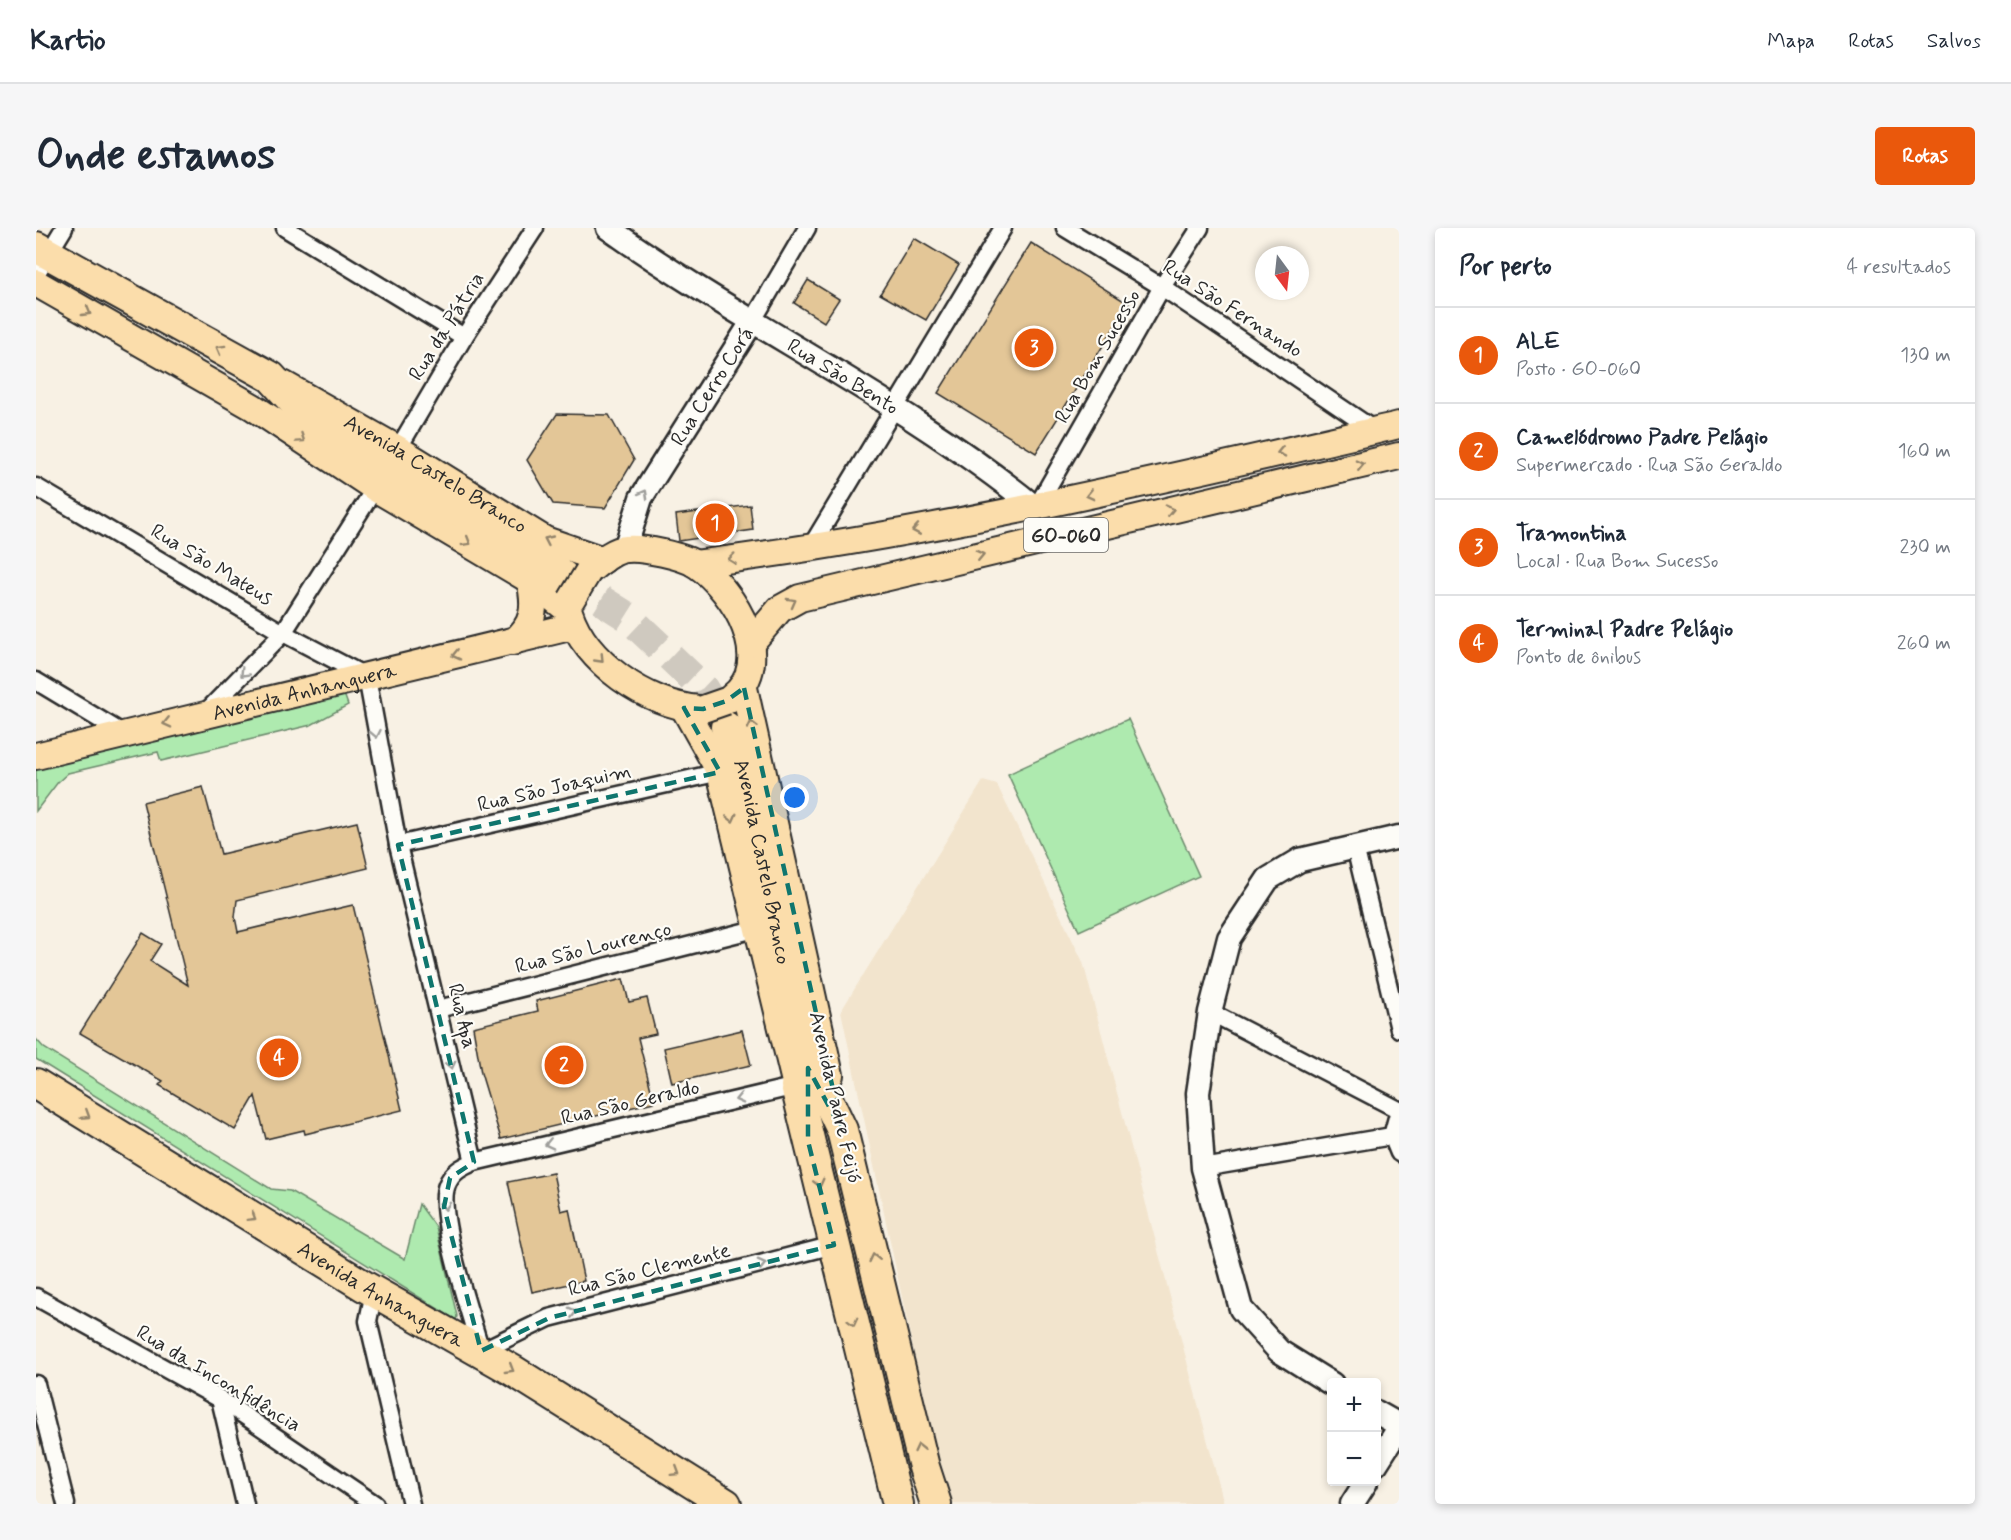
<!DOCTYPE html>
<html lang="pt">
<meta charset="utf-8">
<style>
:root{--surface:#fff;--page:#f6f6f7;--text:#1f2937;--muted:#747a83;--line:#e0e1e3;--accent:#ea580c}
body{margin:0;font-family:Mynerve,sans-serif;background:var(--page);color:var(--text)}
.controls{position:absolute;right:18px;bottom:18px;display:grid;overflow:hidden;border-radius:6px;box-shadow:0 3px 9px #0003}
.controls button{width:54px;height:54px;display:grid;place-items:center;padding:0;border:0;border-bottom:2px solid var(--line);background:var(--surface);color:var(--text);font:30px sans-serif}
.compass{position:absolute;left:1219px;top:18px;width:54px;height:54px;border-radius:50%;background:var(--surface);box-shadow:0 3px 9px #0003;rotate:165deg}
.you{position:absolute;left:759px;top:570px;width:21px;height:21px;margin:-15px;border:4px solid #fff;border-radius:50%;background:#1a73e8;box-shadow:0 0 0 9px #1a73e833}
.badge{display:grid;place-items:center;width:39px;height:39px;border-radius:50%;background:var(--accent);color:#fff;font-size:20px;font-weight:700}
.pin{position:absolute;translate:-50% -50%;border:3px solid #fff;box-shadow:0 2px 6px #0006}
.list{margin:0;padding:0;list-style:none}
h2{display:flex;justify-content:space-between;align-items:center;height:78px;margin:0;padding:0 24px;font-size:26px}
h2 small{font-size:20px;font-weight:400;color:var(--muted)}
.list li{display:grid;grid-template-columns:39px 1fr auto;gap:18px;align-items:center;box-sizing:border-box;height:96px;padding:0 24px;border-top:2px solid var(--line)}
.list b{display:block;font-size:22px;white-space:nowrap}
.list p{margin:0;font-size:20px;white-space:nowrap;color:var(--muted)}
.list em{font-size:20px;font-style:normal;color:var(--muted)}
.map{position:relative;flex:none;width:1363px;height:1276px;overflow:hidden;border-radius:6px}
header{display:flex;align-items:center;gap:36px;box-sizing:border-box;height:84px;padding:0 30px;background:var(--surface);border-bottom:2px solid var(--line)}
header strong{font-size:28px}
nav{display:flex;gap:33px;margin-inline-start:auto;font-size:21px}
.intro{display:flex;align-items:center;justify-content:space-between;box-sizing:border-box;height:144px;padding:0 36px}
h1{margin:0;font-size:42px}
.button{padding:15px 27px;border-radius:6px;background:var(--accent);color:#fff;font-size:21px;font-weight:700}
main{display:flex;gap:36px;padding:0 36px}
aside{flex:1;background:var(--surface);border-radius:6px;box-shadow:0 3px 9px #0003}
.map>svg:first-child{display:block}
.built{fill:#f2e4cd}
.green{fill:#aeeaaf;stroke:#6c8a6d;stroke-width:1.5}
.building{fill:#e3c697;stroke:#2b2b2b;stroke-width:1.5}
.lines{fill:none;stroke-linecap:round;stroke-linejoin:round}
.highway-tunnel{stroke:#cfc9bf;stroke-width:30;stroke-dasharray:30 15;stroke-linecap:butt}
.street-casing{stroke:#2b2b2b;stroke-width:21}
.secondary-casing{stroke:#2b2b2b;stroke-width:27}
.primary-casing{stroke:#2b2b2b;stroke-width:30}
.highway-casing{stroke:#2b2b2b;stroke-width:34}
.street{stroke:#fdfcf7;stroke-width:16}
.secondary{stroke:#fdfcf7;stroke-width:22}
.primary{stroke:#fbddab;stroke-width:26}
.highway{stroke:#fbddab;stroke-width:30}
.primary-bridge-casing{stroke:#2b2b2b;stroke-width:30;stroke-linecap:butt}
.primary-bridge{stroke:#fbddab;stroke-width:26}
.oneway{stroke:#93846b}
.oneway2{stroke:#9e9e9b}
.marked{fill:none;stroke:#0f766e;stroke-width:4.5;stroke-dasharray:12 8;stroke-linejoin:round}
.labels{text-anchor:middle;stroke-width:4.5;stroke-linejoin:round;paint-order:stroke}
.shield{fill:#fdfcf7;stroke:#6a6a68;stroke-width:1.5}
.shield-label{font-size:20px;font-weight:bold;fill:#2b2b2b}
.street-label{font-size:21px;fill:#2b2b2b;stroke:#fdfcf7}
</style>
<header>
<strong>Kartio</strong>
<nav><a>Mapa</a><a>Rotas</a><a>Salvos</a></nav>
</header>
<div class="intro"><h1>Onde estamos</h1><a class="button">Rotas</a></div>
<main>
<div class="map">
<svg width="1363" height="1276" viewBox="0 0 1363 1276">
<rect width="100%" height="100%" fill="#f8f1e4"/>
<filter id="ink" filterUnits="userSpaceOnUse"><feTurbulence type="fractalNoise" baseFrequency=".0167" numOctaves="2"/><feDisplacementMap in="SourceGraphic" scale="12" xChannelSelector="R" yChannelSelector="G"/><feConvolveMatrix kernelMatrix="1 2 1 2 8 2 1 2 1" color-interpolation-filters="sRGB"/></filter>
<g filter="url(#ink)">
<polygon class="built" points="947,553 961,557 1047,734 1188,1276 910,1276 805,783"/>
<g class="green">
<polygon points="308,466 312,477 275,497 125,533 122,524 32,545 22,554 0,583 0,540"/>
<polygon points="1092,491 1163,648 1043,703 972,546"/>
<polygon points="0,811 8,820 235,961 254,963 369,1031 383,976 400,999 421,1088 420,1092 0,831"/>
</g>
<g class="building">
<polygon points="878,10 923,37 890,92 844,66"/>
<polygon points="995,15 1093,76 1000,225 902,165"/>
<polygon points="772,52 803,71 788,94 758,75"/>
<polygon points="521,186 573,187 598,232 569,280 517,276 491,232"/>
<polygon points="714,277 717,302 643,313 640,287"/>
<polygon points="167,559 185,626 321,594 332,640 201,672 199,689 202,704 317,677 366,882 269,906 268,902 230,911 219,868 199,902 123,857 127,853 44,805 107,705 125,716 114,733 152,757 107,574"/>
<polygon points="587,751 593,774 611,770 620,806 602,810 618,874 465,911 445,845 437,799 502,783 500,773"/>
<polygon points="706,802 715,837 636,855 628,820"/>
<polygon points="517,945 525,983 533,981 548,1053 496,1064 472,954"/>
</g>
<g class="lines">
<polyline class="highway-tunnel" points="527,348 592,389 667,460 690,499"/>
<defs>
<g id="street">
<polyline points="249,0 428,109"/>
<polyline points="1029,0 1126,59 1338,202"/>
<polyline points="0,46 28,0"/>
<polyline points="716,94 771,0"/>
<polyline points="362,221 428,109 499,0"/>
<polyline points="0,259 247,405 331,449 362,617 438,934"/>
<polyline points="1000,280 1126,59 1164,0"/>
<polyline points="773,322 967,0"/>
<polyline points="0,453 88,506"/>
<polyline points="169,485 247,405 339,260"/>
<polyline points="362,617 684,544"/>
<polyline points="1319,619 1363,801"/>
<polyline points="402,781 723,700"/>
<polyline points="1174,784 1363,882"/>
<path d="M760 858 438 934C426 939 416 944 411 957 399 983 436 1091 445 1123L513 1090 798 1017"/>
<polyline points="1363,882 1356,908 1363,925"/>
<polyline points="1167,940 1356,908"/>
<polyline points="338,1064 332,1093 375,1276"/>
<polyline points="0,1069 184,1171 339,1276"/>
<polyline points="0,1156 30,1276"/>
<polyline points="184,1171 209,1276"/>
</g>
<g id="secondary">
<path id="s1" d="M572 0C711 99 868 172 1000 280"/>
<path id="s2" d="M589 321 605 270 716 94"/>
<polyline points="1296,1156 1243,1123 1205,1081 1167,940 1162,865 1174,784 1193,710 1232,651 1264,632 1363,609"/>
<polyline points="1340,1184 1363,1197"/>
<polyline points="1340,1236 1363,1200"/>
<polyline points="1316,1276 1330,1254"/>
</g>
<g id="primary">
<polyline points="0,55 217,179 339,260 494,352 532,382"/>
<path id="s3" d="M247 156 362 221 509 312 567 332"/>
<path d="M659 336C897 306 1130 251 1363 197"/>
<path d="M554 342C564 334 577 322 590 321 606 319 648 328 661 337 698 363 741 433 696 469"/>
<path d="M533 384C549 434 611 477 663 481"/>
<path d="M477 414C499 397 500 378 494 352"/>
<polyline points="715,415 744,381 764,370 1363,228"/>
<polyline points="708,460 794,847"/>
<polyline points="648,480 684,544 760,858"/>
<path id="s4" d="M0 528 538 398"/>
</g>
<g id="highway">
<polyline points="0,19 235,149 268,185 527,348"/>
<path id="s5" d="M690 499 709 543 759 787"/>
<polyline points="757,769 784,856 806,902 888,1239 900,1276"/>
<path id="s6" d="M0 856 328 1058 476 1142 690 1276"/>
<polyline points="760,858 862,1276"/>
</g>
</defs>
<use href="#street" class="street-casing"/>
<use href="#secondary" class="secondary-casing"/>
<use href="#primary" class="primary-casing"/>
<use href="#highway" class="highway-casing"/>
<use href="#street" class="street"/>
<use href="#secondary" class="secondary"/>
<use href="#primary" class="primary"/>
<use href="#highway" class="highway"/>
<defs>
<g id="primary-bridge">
<polyline points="535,372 552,344"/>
<polyline points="667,481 690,473"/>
</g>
</defs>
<use href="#primary-bridge" class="primary-bridge-casing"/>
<use href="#primary-bridge" class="primary-bridge"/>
</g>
<defs><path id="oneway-chevron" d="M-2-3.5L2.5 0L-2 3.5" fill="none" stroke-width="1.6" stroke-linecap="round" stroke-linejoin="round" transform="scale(1.5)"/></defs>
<g class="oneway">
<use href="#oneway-chevron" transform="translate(51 84) rotate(30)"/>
<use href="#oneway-chevron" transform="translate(184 121) rotate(-151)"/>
<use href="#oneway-chevron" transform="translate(265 211) rotate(34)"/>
<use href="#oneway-chevron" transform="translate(1245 224) rotate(167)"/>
<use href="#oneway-chevron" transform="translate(1324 237) rotate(-13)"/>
<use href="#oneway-chevron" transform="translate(1054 267) rotate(167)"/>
<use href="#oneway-chevron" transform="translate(1134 282) rotate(-13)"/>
<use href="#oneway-chevron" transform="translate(880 302) rotate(170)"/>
<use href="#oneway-chevron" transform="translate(512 312) rotate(-155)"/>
<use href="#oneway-chevron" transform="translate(431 314) rotate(31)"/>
<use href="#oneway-chevron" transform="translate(944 327) rotate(-13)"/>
<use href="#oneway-chevron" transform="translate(696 331) rotate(173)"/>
<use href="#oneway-chevron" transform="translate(756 374) rotate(-29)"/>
<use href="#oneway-chevron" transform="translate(420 427) rotate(167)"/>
<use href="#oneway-chevron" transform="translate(564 431) rotate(46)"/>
<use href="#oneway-chevron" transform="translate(131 495) rotate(167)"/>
<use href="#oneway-chevron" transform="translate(716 497) rotate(-103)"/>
<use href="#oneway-chevron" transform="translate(696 590) rotate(76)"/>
<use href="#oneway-chevron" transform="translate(50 887) rotate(32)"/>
<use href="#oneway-chevron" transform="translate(783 955) rotate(76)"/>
<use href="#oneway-chevron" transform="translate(216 989) rotate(32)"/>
<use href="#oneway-chevron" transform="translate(838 1030) rotate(-103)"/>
<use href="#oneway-chevron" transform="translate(817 1094) rotate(76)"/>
<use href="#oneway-chevron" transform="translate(474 1141) rotate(31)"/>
<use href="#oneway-chevron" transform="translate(883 1220) rotate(-103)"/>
<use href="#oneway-chevron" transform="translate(640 1244) rotate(32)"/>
</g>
<g class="oneway2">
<use href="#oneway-chevron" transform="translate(608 266) rotate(-61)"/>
<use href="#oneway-chevron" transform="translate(208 445) rotate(134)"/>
<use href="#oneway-chevron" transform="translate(340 506) rotate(79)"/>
<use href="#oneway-chevron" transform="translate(415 837) rotate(77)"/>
<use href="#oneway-chevron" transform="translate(703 871) rotate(167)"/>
<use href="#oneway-chevron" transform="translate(513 916) rotate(167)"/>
<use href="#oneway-chevron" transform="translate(409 978) rotate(86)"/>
<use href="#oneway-chevron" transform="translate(726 1036) rotate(-14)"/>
<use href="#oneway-chevron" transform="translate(537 1084) rotate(-14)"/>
</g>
</g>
<path class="marked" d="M708 460 806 902 772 840V913L798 1017 513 1090 445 1123 408 979 414 950 438 934 362 617 684 544 648 480 667 481 690 473Z"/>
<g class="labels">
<rect class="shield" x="988" y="290" width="84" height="34" rx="4.5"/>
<g class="shield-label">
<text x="1030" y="314">GO-060</text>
</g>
<g class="street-label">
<text transform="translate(1197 80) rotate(33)" y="7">Rua São Fernando</text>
<text transform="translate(410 98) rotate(-58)" y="7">Rua da Pátria</text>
<text transform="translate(1061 128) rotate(-60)" y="7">Rua Bom Sucesso</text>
<text dy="7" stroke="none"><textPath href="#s1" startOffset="278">Rua São Bento</textPath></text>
<text dy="7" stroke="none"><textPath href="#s2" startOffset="186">Rua Cerro Corá</textPath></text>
<text dy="7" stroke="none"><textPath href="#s3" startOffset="177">Avenida Castelo Branco</textPath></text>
<text transform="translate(176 336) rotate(31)" y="7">Rua São Mateus</text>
<text dy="7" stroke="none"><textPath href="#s4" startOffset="276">Avenida Anhanguera</textPath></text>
<text transform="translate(518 559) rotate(-13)" y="7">Rua São Joaquim</text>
<text dy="7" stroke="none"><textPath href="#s5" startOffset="140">Avenida Castelo Branco</textPath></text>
<text transform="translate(557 719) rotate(-14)" y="7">Rua São Lourenço</text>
<text transform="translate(427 788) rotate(76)" y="7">Rua Apa</text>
<text transform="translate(800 869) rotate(77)" y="7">Avenida Padre Feijó</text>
<text transform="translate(594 874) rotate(-13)" y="7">Rua São Geraldo</text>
<text transform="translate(613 1041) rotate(-14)" y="7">Rua São Clemente</text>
<text dy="7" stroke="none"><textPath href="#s6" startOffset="404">Avenida Anhanguera</textPath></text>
<text transform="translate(183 1150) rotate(31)" y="7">Rua da Inconfidência</text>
</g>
</g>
</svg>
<div class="controls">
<button>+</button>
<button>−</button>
</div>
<svg class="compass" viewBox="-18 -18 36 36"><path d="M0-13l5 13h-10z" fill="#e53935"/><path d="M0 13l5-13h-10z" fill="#747a83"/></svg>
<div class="you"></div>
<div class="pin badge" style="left:679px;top:295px">1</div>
<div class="pin badge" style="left:528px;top:837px">2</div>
<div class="pin badge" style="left:998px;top:120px">3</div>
<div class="pin badge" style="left:243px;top:830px">4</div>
</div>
<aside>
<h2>Por perto<small>4 resultados</small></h2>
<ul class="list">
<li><span class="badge">1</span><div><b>ALE</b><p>Posto · GO-060</p></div><em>130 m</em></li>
<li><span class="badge">2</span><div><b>Camelódromo Padre Pelágio</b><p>Supermercado · Rua São Geraldo</p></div><em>160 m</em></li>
<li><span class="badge">3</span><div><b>Tramontina</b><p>Local · Rua Bom Sucesso</p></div><em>230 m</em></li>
<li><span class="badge">4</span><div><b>Terminal Padre Pelágio</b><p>Ponto de ônibus</p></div><em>260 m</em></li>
</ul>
</aside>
</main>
